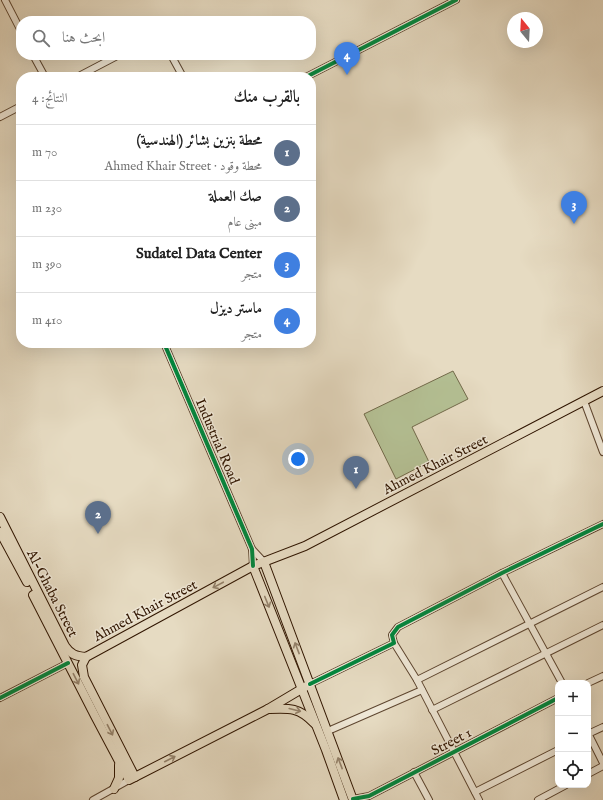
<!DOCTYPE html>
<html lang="ar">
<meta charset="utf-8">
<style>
:root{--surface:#fff;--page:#f6f6f6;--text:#222;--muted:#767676;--line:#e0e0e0;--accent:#0f766e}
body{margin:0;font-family:"IM FELL English",Amiri,serif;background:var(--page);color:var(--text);direction:rtl}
.controls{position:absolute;right:12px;bottom:12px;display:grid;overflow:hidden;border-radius:8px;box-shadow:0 4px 16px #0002}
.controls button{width:36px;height:36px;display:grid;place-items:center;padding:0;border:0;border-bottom:1px solid var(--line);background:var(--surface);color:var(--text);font:20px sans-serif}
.compass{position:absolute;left:507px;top:12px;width:36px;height:36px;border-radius:50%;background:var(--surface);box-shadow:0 4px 16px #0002;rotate:342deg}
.you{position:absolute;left:298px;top:459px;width:14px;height:14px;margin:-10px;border:3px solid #fff;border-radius:50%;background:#1a73e8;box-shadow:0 0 0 6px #1a73e833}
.badge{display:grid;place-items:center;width:26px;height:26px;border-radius:50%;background:var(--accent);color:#fff;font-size:13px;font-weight:700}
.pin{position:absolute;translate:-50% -33px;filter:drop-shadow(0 1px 2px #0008)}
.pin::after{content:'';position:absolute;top:21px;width:14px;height:12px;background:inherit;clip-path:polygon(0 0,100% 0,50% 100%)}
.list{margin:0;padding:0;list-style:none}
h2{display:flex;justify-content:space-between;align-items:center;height:52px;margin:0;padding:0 16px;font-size:17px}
h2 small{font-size:13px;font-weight:400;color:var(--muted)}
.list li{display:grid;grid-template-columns:26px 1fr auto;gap:12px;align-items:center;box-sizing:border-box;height:56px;padding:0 16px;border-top:1px solid var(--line)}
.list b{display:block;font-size:15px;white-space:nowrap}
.list p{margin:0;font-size:13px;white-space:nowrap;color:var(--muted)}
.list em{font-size:13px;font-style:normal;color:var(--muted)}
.icon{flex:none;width:22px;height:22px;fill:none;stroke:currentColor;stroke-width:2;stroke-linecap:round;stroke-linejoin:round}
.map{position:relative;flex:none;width:603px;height:800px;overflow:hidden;direction:ltr}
.search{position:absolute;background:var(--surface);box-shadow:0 4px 16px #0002;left:16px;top:16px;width:300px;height:44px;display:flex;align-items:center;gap:10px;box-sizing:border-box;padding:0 14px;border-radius:16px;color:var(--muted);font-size:15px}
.panel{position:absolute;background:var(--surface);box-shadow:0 4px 16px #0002;left:16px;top:72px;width:300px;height:276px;border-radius:16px;direction:rtl}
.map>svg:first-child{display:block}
.green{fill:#b4c094;stroke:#726a4a}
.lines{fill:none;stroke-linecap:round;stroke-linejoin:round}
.minor-casing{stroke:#5e4630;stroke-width:8}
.major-casing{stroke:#301500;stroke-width:10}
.minor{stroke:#efe8d7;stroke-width:6}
.major{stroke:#e6dbc2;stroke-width:8}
.cycleway-casing{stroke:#efe8d7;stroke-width:6}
.cycleway{stroke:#00873e;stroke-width:4}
.oneway{stroke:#94826b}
.labels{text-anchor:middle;stroke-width:3;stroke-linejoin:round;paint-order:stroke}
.street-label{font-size:14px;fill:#301500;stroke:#efe8d7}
</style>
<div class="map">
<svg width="603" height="800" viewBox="0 0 603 800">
<rect width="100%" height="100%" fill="#e6dbc2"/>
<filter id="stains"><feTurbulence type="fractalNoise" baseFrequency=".005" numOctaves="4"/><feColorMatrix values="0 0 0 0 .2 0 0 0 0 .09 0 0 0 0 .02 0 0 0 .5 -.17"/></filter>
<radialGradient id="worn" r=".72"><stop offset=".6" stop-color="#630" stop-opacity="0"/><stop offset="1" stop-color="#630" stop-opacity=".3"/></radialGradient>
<polygon class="green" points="453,371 468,399 412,427 429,462 396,479 364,414"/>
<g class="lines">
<defs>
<g id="minor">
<polyline points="5,0 21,31"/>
<polyline points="33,55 45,77"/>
<polyline points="171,55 183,77"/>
<polyline points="77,77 119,55"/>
<polyline points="306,77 456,0"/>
<polyline points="0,117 21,106"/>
<polyline points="164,343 252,549 253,566"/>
<polyline points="584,401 603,452"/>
<polyline points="252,549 264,562"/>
<polyline points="502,573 562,683"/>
<polyline points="394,643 417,680 479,800"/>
<polyline points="417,680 603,587"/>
<polyline points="588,683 603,676"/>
<polyline points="310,684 394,643 392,635 398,627 502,573 603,524"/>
<polyline points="0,698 68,663"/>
<polyline points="432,710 603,625"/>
<polyline points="328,731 422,690"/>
<polyline points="588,733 603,763"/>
<polyline points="588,734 603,727"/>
<polyline points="414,772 429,800"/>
<polyline points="588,774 603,766"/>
<polyline points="475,792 558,750"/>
<polyline points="353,799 369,796 558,698"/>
<polyline points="93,800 129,780"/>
<polyline points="538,800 566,785"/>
</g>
<g id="major">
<path d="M0 517 65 646C71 655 76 656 86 657L253 566 305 546 603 391"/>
<polyline points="0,532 27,582"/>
<polyline points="264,562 353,800"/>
<polyline points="253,566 326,750 344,800"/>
<polyline points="33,595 95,716 129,780 268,709 310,684"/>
<polyline points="86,657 82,665 84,677 135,777"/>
<path d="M268 709C289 708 299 707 314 723"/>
<polyline points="114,789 119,778 119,765"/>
</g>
</defs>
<use href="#minor" class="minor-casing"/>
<use href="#major" class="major-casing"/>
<use href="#minor" class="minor"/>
<use href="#major" class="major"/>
<defs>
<g id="cycleway">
<polyline points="306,77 456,0"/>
<polyline points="164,343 252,549 253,566"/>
<polyline points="310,684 394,643 392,635 398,627 502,573 603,524"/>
<polyline points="0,698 68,663"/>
<polyline points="353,799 369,796 558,698"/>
</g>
</defs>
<use href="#cycleway" class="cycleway-casing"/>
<use href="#cycleway" class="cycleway"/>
</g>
<defs><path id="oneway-shaft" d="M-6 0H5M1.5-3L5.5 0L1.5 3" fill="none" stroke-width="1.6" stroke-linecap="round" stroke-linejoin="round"/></defs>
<g class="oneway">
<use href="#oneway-shaft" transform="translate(218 585) rotate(152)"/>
<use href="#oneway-shaft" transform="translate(267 602) rotate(68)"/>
<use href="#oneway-shaft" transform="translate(297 648) rotate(-111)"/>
<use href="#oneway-shaft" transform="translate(76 679) rotate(63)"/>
<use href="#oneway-shaft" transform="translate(295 710) rotate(14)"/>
<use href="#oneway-shaft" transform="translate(110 730) rotate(63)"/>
<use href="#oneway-shaft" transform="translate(170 759) rotate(-27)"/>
<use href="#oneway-shaft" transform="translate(340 763) rotate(-111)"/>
</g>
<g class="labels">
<g class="street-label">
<text transform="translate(218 441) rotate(67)" y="5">Industrial Road</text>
<text transform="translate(435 464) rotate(-27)" y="5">Ahmed Khair Street</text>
<text transform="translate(53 593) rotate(63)" y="5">Al-Ghaba Street</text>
<text transform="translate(145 610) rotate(-28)" y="5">Ahmed Khair Street</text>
<text transform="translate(451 741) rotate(-28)" y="5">Street 1</text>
</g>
</g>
<rect width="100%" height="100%" filter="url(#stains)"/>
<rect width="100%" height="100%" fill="url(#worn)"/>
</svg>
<div class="controls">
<button>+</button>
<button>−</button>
<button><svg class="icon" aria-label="locate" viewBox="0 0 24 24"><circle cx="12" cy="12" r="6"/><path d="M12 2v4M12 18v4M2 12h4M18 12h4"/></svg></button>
</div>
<svg class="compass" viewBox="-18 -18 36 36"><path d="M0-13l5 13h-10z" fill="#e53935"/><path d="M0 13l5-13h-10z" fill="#767676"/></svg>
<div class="you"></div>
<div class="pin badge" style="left:356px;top:489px;background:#5c6f8a">1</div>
<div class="pin badge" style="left:98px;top:534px;background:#5c6f8a">2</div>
<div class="pin badge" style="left:574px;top:224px;background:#3f7fe0">3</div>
<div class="pin badge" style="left:347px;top:75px;background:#3f7fe0">4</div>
<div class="search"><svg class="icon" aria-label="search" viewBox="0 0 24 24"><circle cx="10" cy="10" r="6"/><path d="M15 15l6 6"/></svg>ابحث هنا</div>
<section class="panel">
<h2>بالقرب منك<small>النتائج: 4</small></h2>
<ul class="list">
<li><span class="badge" style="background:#5c6f8a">1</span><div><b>محطة بنزين بشائر (الهندسية)</b><p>محطة وقود · Ahmed Khair Street</p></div><em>70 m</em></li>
<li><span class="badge" style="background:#5c6f8a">2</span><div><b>صك العملة</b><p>مبنى عام</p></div><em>230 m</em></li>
<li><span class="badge" style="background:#3f7fe0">3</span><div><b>Sudatel Data Center</b><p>متجر</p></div><em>390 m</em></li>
<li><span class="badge" style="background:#3f7fe0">4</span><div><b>ماستر ديزل</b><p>متجر</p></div><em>410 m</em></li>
</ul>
</section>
</div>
